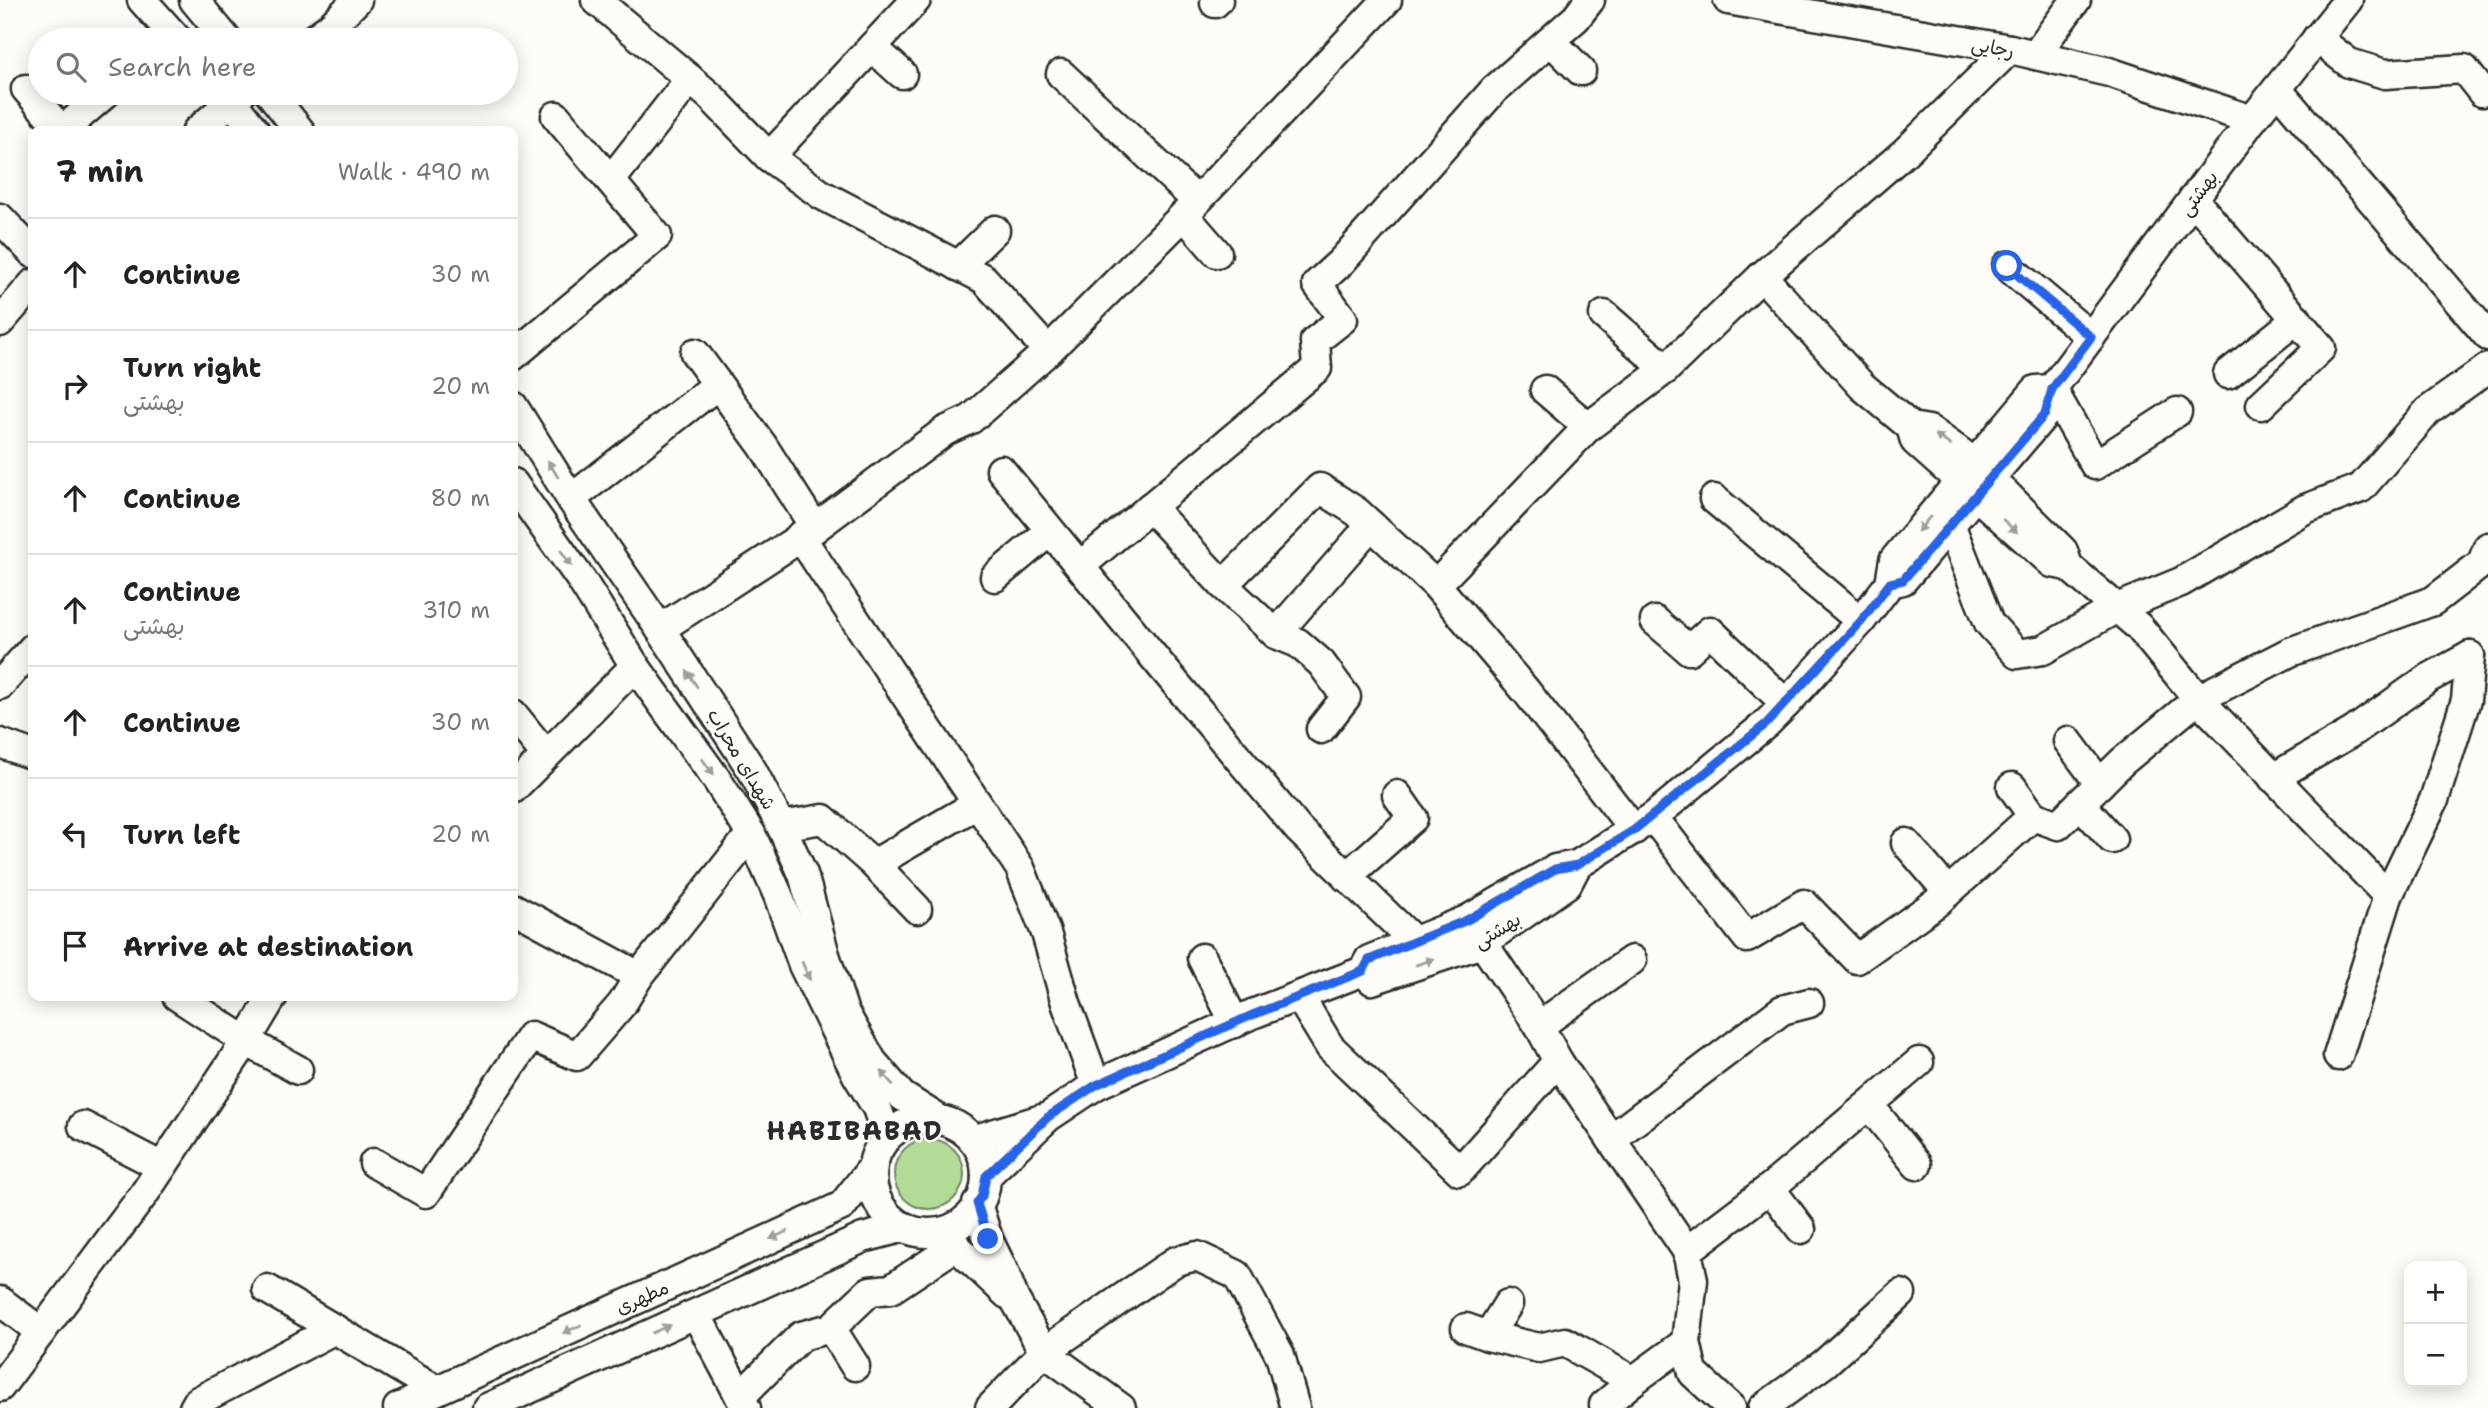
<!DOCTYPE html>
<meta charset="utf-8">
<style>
:root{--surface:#fff;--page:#f6f6f6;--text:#222;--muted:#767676;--line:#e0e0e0}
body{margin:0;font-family:"Shantell Sans","Playpen Sans Arabic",sans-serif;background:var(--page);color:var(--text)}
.controls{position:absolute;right:21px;bottom:21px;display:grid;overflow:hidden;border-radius:14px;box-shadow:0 4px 18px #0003}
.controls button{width:63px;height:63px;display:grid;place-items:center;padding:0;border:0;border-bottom:2px solid var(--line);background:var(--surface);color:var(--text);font:35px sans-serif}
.stop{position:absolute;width:21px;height:21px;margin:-16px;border:5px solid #2563eb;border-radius:50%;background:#fff}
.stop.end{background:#2563eb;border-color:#fff;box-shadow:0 2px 7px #0008}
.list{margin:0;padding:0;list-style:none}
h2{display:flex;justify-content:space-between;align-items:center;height:91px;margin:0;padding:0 28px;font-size:30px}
h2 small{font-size:23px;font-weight:400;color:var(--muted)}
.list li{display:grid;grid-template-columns:46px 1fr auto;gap:21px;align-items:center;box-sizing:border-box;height:112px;padding:0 28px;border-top:2px solid var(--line)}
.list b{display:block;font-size:26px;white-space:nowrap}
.list p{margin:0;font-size:23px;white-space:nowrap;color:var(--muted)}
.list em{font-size:23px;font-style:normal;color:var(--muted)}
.icon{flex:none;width:38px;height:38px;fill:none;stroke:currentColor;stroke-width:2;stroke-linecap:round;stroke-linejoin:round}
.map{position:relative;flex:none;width:2488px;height:1408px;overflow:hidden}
.search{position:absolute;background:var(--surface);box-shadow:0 4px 18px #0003;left:28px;top:28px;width:490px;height:77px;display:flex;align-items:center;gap:18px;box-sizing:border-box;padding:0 24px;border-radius:38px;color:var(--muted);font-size:26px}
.panel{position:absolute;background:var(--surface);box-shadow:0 4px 18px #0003;left:28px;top:126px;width:490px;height:875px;border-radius:14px}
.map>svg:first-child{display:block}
.green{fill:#b2db98;stroke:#6e8362;stroke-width:2}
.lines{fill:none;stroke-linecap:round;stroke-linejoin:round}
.minor-casing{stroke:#2b2b2b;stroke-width:33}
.minor{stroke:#fdfcf7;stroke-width:28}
.oneway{fill:#9e9e9b}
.route{stroke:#2563eb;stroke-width:9}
.labels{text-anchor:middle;stroke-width:5;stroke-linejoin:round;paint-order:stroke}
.street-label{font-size:19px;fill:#2b2b2b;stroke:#fdfcf7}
.district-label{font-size:26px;font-weight:bold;letter-spacing:2px;fill:#2b2b2b;stroke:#fdfcf7}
</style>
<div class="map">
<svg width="2488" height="1408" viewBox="0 0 2488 1408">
<rect width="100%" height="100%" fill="#fdfcf7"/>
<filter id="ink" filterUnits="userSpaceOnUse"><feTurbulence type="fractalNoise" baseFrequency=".0143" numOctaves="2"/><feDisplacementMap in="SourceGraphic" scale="14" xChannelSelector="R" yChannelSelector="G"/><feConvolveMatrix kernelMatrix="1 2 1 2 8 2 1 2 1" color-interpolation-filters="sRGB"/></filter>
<g filter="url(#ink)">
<circle class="green" cx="929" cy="1174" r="35"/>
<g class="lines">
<defs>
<g id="minor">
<polyline points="142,0 178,40"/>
<polyline points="194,0 227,40"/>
<polyline points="596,0 710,96 769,157 822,195 984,279 1048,351"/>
<polyline points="1728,0 2010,49 2109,72 2252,120"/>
<polyline points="1215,3 1218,0"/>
<polyline points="2317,38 2349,63 2385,74 2464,69 2482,92"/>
<polyline points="312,40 330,27 357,0"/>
<polyline points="1551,41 1581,71"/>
<polyline points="872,47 902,74"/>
<polyline points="2035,55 2076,0"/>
<polyline points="1061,74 1196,200"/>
<polyline points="26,89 62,131"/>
<polyline points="2277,89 2488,336"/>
<polyline points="225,93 255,131"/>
<polyline points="270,93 300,131"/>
<polyline points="62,131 106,93"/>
<polyline points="197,131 241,93"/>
<polyline points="769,157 916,0"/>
<polyline points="611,180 690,79"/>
<polyline points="2193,199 2321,348 2261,405"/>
<polyline points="1184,215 1217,253"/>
<polyline points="0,218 33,253"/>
<polyline points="958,266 995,230"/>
<polyline points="2007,266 2091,337"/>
<polyline points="1762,276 1862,386 1911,427 1929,430 1975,463 2063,551 2068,566 2052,563 1915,441 1911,427"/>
<polyline points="1604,315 1666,369"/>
<polyline points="0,322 33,284"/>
<polyline points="695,353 763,446 815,528"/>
<polyline points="513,356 657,236 556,116"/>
<polyline points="2228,374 2297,319"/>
<polyline points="2052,389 2095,465 2177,412"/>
<polyline points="1545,390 1588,427"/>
<polyline points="513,406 571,499 660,629 752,770 781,826 803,874 825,955 844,1012 872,1061 902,1096 940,1120"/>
<polyline points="1001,470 1162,667 1299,830 1415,942"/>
<polyline points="513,483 582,581 635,666 717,780 751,834 778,895 803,965 857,1075 877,1108 887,1137"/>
<polyline points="571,499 717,385"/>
<polyline points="1714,499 1861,621"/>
<polyline points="1150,507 1223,585 1276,634 1298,643 1321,663 1346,697 1321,729"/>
<polyline points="1950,524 1989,623 2017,654 2043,650 2117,608 2181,582 2305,509 2361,488 2428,411 2488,368"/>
<polyline points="800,536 1020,868 1046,933 1066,1003 1096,1085"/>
<polyline points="1080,566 1317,368 1315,341 1343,319 1317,284 1341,262 1494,90 1576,18 1590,0"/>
<polyline points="2068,566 2139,627 2198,699 2388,896"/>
<polyline points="995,577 1050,531"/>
<polyline points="1890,583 1903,580 2045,414 2052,389 2252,120 2348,0"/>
<polyline points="1223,585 1320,488 1357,512 1436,585 1526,691 1634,830"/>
<polyline points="1436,585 1588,427 1666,369 1762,276 1905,152 2010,49"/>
<polyline points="1655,621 1689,650 1710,631 1786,704"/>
<polyline points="660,629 815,528 945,431 971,419 1048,351 1184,215 1387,0"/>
<polyline points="1276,634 1371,525"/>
<polyline points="0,685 33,648"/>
<polyline points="513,714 546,755"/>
<polyline points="2068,741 2100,784"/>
<polyline points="0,743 33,755"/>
<polyline points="2273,778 2354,731 2427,679 2470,656"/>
<polyline points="2012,787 2033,816"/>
<polyline points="513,789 635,666"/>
<polyline points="2080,803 2112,839"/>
<polyline points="1653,817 1747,938 1804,904 1857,959 1936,903 2033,816 2058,825 2122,762 2198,699 2290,652 2433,601 2482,563 2488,547"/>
<polyline points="781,826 823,819 874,864 917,909"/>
<polyline points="1906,843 1948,892"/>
<polyline points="874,864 977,804"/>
<polyline points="1346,877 1413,818 1397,795"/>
<polyline points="513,908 639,976"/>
<polyline points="1467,920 1539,1026 1558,1061 1687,1251 1693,1280 1686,1342 1693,1373 1731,1408"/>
<polyline points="1202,958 1235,1023"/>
<polyline points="1363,971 1372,980 1482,943 1567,884 1577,865"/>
<polyline points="177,996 246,1041 298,1070"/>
<polyline points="1299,996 1330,1047 1460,1171 1558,1061"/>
<polyline points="1539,1026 1632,960"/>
<polyline points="2338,1056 2388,896 2434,800 2466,700 2470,656"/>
<polyline points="1869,1105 1917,1165"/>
<circle cx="929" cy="1176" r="57"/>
<polyline points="83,1126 162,1167"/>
<polyline points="1611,1139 1782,1010 1809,1003"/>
<polyline points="973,1140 1042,1119"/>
<polyline points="374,1163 426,1193 531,1036 577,1056 622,1004 639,976 751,834"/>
<polyline points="986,1176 1048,1117 1096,1085 1250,1015 1363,971 1369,960 1467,920 1555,869 1577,865 1653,817 1766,724 1786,704 1861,621 1890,583 1894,560 2036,390 2052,389"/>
<polyline points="1770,1188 1801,1229"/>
<polyline points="977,1204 988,1239 1004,1272 1015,1300 1044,1352 1121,1408"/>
<polyline points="942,1233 1007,1294"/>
<polyline points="1687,1251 1770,1188 1919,1062"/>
<polyline points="267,1289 437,1390"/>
<polyline points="0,1301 41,1332"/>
<polyline points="696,1314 746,1408"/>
<polyline points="831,1328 855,1366"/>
<polyline points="1466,1328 1488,1336 1539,1348 1565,1342 1633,1381 1686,1342"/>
<polyline points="1488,1336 1508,1304"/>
<polyline points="0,1387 144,1194 246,1041 273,996"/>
<polyline points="740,1397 801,1336 831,1328 870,1291 891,1289 956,1246"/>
<polyline points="194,1408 198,1401 335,1329"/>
<polyline points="398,1408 842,1206 872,1168"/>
<polyline points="487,1408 863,1238 905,1227"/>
<polyline points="990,1408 1044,1352 1176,1261 1197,1256 1237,1275 1280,1355 1295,1408"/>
<polyline points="1606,1408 1604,1405 1633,1381"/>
<polyline points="1763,1408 1825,1363 1901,1294"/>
</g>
</defs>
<use href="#minor" class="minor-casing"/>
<use href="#minor" class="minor"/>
</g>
<defs><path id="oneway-solid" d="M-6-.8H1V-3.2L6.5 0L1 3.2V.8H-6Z" transform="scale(1.75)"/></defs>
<g class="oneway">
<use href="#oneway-solid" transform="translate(1943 440) rotate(-144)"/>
<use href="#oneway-solid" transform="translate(553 469) rotate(-121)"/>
<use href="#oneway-solid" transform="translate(1924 524) rotate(130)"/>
<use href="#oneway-solid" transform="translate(2010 526) rotate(42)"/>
<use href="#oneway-solid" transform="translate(566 558) rotate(55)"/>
<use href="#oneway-solid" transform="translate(692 679) rotate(-123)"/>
<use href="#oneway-solid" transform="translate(708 767) rotate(54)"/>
<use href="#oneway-solid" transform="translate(1425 962) rotate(-19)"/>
<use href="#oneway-solid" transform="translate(806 971) rotate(66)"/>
<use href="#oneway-solid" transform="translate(887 1078) rotate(-131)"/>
<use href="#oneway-solid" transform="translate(779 1235) rotate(156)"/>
<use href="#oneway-solid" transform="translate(572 1329) rotate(156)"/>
<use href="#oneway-solid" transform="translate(661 1329) rotate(-24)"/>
</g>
</g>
<g class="lines" filter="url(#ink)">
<polyline class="route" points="988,1239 977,1203 982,1196 986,1176 1048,1117 1096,1085 1250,1016 1363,971 1369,960 1467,920 1555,869 1577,865 1634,830 1766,724 1861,621 1890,583 1903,580 2045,414 2052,389 2091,337 2007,266"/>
</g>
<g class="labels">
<g class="street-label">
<text transform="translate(1993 47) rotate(11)" y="7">رجایی</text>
<text transform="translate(2198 193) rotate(-53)" y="7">بهشتی</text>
<text transform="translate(742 759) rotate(59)" y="7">شهدای محراب</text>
<text transform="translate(1497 930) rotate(-31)" y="7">بهشتی</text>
<text transform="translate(642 1297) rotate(-24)" y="7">مطهری</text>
</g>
<g class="district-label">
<text x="855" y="1140">HABIBABAD</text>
</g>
</g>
</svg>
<div class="controls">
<button>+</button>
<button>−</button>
</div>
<div class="stop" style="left:2007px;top:266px"></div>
<div class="stop end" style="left:988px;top:1239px"></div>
<div class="search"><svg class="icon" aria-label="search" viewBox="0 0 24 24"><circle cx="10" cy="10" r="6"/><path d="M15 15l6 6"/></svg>Search here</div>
<section class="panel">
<h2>7 min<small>Walk · 490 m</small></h2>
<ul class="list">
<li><svg class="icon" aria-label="ahead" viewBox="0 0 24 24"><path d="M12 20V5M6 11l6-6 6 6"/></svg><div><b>Continue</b></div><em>30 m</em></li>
<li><svg class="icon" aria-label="right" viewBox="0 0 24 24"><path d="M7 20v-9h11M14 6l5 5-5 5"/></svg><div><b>Turn right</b><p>بهشتی</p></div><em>20 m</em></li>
<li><svg class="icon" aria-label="ahead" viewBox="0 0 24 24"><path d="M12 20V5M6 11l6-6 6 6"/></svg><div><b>Continue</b></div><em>80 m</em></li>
<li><svg class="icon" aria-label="ahead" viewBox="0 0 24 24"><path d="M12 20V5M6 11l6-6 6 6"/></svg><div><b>Continue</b><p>بهشتی</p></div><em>310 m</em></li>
<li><svg class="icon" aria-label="ahead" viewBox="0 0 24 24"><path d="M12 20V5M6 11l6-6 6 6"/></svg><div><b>Continue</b></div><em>30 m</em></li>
<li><svg class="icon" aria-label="left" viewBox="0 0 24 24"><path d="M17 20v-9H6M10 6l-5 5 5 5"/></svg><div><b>Turn left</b></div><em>20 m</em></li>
<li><svg class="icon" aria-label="arrive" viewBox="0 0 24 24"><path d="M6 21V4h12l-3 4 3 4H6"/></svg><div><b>Arrive at destination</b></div></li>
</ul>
</section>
</div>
